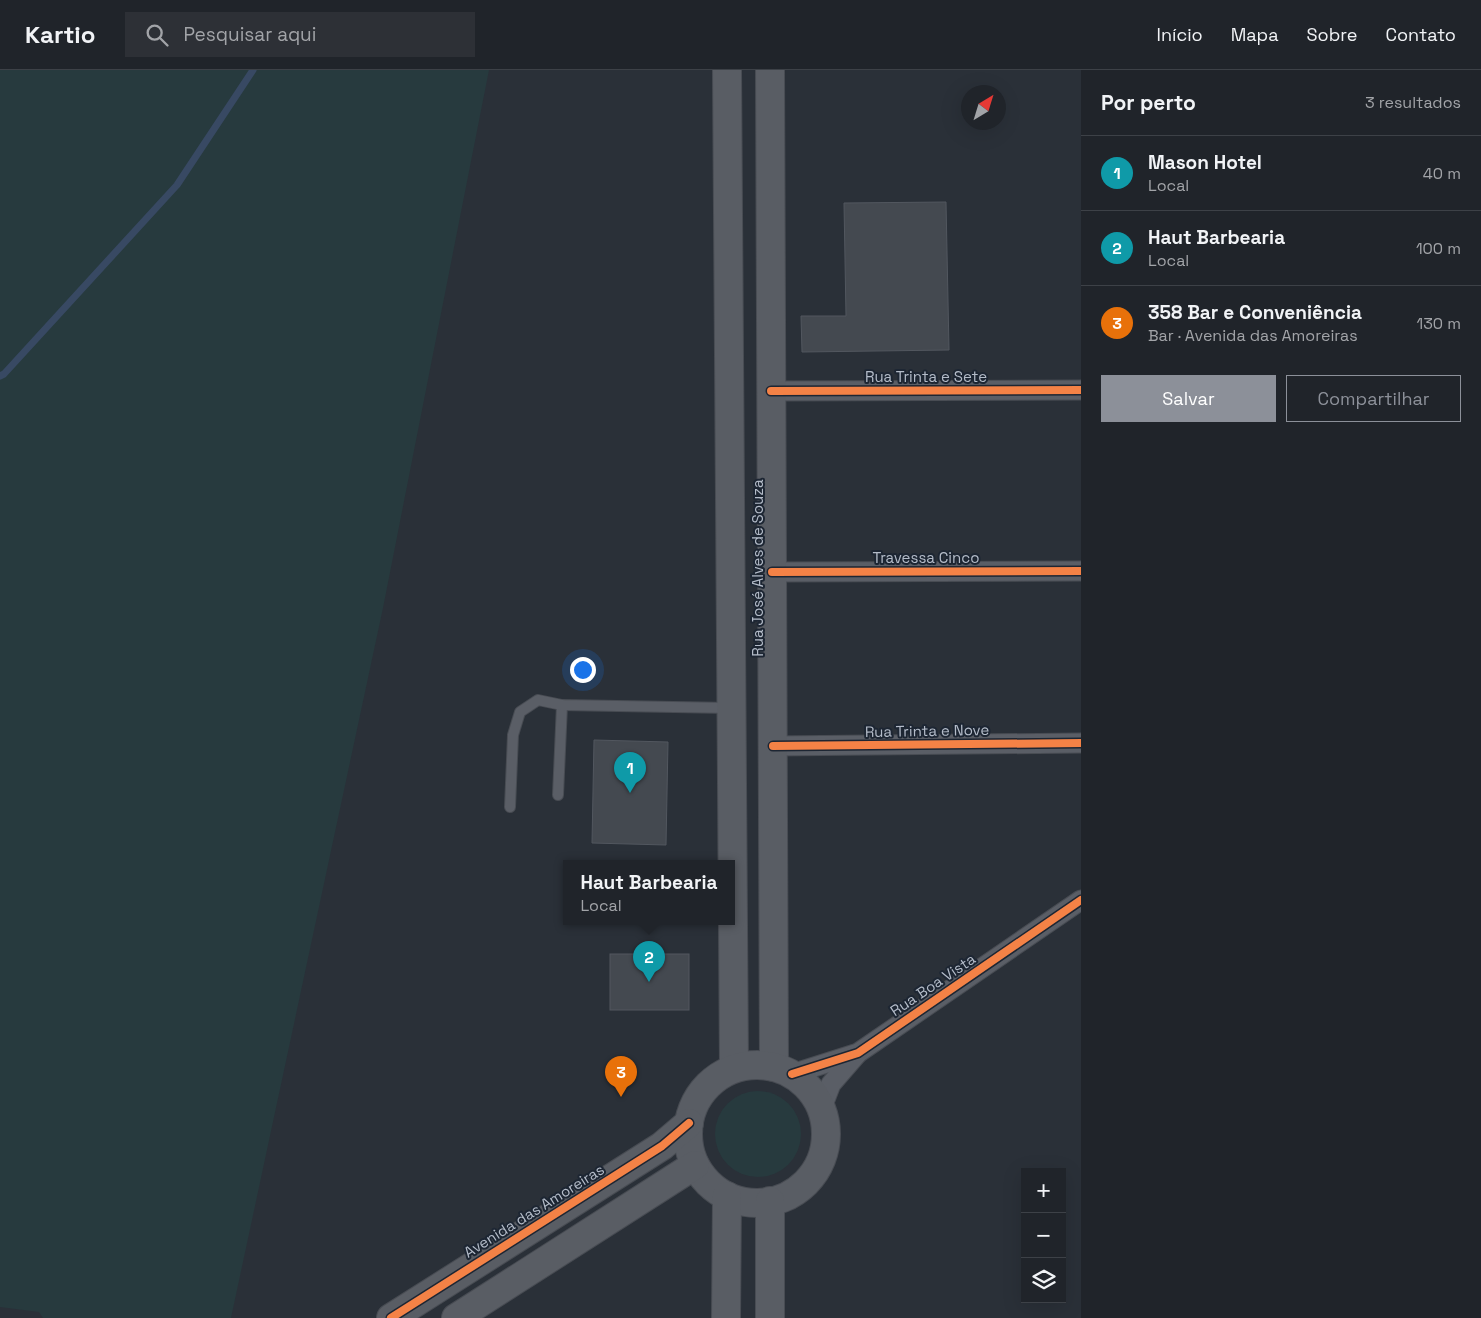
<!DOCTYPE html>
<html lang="pt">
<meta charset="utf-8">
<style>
:root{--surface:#20242a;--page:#2d3036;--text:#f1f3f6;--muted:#a2a4a8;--line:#3d4147;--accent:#8c9099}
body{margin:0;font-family:"Space Grotesk",sans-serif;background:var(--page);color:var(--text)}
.controls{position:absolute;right:15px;bottom:15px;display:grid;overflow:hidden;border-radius:0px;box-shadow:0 5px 20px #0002}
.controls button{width:45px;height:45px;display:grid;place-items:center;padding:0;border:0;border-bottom:1px solid var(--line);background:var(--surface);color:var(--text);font:25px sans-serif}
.compass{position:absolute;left:961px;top:15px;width:45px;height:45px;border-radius:50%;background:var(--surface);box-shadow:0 5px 20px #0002;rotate:38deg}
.you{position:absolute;left:582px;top:599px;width:18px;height:18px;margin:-12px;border:4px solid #fff;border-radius:50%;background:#1a73e8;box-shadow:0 0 0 8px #1a73e833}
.badge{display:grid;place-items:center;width:32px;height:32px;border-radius:50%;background:var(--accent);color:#fff;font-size:16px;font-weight:700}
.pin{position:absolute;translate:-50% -41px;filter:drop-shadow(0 1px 2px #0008)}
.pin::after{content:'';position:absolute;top:26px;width:18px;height:15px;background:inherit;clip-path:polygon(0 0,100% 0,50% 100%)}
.popup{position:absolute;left:563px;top:790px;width:172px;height:65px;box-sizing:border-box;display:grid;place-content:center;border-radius:0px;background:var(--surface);filter:drop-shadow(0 1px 4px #0005);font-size:16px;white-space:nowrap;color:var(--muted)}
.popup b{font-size:19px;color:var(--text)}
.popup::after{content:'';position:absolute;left:50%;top:100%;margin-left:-10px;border:10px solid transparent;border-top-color:var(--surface)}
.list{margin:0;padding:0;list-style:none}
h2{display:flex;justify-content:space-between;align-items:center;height:65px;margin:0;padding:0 20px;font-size:21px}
h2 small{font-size:16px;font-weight:400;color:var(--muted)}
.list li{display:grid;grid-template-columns:32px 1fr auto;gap:15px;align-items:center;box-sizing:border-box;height:75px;padding:0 20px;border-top:1px solid var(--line)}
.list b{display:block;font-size:19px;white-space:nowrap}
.list p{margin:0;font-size:16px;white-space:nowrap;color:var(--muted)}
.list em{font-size:16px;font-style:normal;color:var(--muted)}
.actions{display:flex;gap:10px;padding:15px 20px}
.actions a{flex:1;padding:11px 0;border:1px solid var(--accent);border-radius:0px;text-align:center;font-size:18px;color:var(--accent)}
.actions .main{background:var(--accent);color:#fff}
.icon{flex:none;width:28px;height:28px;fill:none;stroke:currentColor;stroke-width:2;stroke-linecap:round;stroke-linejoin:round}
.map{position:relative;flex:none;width:1081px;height:1248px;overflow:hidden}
header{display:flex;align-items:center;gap:30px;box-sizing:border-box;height:70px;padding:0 25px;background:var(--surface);border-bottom:1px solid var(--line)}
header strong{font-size:24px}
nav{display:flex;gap:28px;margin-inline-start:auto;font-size:18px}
.search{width:350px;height:45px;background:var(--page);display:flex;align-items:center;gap:12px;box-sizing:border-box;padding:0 18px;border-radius:0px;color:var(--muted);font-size:19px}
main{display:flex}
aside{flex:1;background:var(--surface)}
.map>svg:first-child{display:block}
.green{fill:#273a3e}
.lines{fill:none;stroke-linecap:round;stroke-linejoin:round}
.stream{stroke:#384963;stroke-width:7}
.building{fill:#444950;stroke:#52575f}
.lane-casing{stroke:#484c53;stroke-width:12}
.street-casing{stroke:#484c53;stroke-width:21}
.secondary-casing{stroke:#484c53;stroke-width:30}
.lane{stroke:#5a5e66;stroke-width:10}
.street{stroke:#5a5e66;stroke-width:19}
.secondary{stroke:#595d64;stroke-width:28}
.cycleway-casing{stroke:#1d2633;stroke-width:11}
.cycleway{stroke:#f48246;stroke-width:8}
.labels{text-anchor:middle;stroke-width:4;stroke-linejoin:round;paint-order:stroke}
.street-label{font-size:15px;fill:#b4bcc9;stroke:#1d2633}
</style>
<header>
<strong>Kartio</strong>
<div class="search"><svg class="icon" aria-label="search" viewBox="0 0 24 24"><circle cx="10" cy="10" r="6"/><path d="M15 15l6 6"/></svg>Pesquisar aqui</div>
<nav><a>Início</a><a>Mapa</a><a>Sobre</a><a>Contato</a></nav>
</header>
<main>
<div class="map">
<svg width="1081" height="1248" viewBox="0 0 1081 1248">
<rect width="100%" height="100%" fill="#2a3038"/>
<g class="green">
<polygon points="0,0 489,0 383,538 231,1248 43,1248 39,1242 0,1237"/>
<circle cx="758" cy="1064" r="43"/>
</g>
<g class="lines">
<polyline class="stream" points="0,306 4,304 177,115 253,0"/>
</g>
<g class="building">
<polygon points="946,132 949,280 802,282 801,246 846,246 844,133"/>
<polygon points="594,670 668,672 666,775 592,773"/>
<rect x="610" y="884" width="79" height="56"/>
</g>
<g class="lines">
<defs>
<g id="lane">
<polyline points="558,725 562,635"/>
<polyline points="510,737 513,665 520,642 538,630 562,635 730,638"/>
</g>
<g id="street">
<polyline points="771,321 1081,320"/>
<polyline points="772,502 1081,501"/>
<polyline points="773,676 1081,673"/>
<polyline points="792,1004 858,983 1081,830"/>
<polyline points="821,1040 831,1014 857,984"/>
</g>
<g id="secondary">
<polyline points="727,0 734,998"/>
<polyline points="770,0 774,997"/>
<circle cx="757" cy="1064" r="69"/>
<polyline points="770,1131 770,1248"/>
<polyline points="391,1248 662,1076 689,1053"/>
<polyline points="456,1248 695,1095"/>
<polyline points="726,1248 727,1126"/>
</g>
</defs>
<use href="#lane" class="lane-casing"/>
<use href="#street" class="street-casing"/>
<use href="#secondary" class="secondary-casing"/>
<use href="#lane" class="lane"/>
<use href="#street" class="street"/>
<use href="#secondary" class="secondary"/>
<defs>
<g id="cycleway">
<polyline points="771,321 1081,320"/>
<polyline points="772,502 1081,501"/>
<polyline points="773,676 1081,673"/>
<polyline points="792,1004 858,983 1081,830"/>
<polyline points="391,1248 662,1076 689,1053"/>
</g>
</defs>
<use href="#cycleway" class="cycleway-casing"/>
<use href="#cycleway" class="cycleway"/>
</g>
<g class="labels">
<g class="street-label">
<text x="926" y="312">Rua Trinta e Sete</text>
<text x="926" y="493">Travessa Cinco</text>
<text transform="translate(758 498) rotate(-90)" y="5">Rua José Alves de Souza</text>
<text transform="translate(927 661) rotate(-1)" y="5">Rua Trinta e Nove</text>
<text transform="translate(933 915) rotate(-34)" y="5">Rua Boa Vista</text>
<text transform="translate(534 1141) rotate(-32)" y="5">Avenida das Amoreiras</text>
</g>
</g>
</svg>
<div class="controls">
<button>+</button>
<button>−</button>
<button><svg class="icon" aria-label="layers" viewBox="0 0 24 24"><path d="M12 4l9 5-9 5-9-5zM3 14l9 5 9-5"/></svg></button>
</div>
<svg class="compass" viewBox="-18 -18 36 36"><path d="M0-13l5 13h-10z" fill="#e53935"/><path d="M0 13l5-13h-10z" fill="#a2a4a8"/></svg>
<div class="you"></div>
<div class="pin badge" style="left:630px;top:723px;background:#0f9aa8">1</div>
<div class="pin badge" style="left:649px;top:912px;background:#0f9aa8">2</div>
<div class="popup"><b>Haut Barbearia</b>Local</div>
<div class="pin badge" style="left:621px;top:1027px;background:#e8710a">3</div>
</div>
<aside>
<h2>Por perto<small>3 resultados</small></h2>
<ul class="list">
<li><span class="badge" style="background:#0f9aa8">1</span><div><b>Mason Hotel</b><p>Local</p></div><em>40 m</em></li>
<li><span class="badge" style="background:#0f9aa8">2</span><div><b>Haut Barbearia</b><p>Local</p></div><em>100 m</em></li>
<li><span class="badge" style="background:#e8710a">3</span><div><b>358 Bar e Conveniência</b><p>Bar · Avenida das Amoreiras</p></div><em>130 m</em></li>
</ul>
<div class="actions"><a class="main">Salvar</a><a>Compartilhar</a></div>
</aside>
</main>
